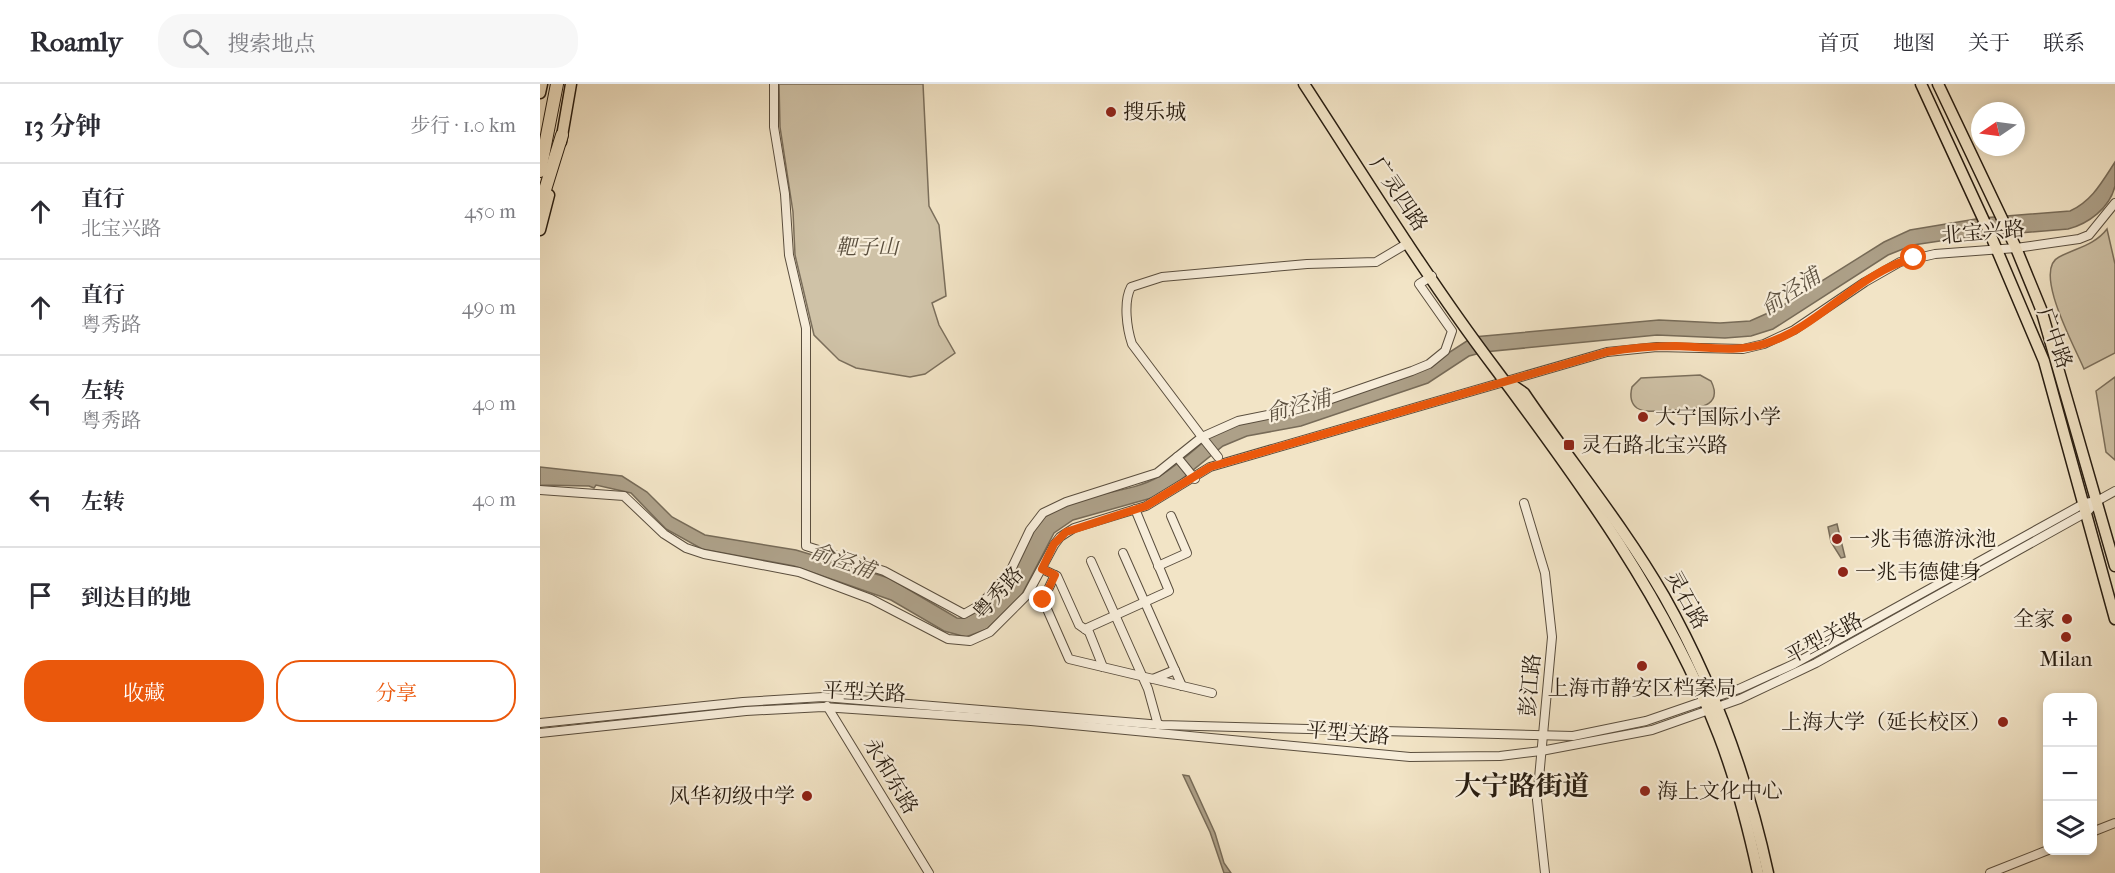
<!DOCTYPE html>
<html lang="zh">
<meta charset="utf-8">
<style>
:root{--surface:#fff;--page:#f7f7f7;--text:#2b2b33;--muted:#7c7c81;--line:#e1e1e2;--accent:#ea580c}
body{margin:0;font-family:"IM FELL French Canon","Noto Serif SC",serif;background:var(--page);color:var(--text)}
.controls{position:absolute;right:18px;bottom:18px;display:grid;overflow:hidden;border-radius:12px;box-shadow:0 3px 9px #0003}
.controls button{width:54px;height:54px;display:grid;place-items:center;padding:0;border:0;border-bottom:2px solid var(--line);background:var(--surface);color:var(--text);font:30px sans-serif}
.compass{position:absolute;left:1431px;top:18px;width:54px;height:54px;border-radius:50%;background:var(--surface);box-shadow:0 3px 9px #0003;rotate:257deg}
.stop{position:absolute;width:18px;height:18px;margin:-14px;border:4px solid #ea580c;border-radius:50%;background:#fff}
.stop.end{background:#ea580c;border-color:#fff;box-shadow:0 2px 6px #0008}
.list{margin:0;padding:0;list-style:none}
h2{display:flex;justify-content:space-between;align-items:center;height:78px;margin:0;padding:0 24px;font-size:26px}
h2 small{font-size:20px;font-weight:400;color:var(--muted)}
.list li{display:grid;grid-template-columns:39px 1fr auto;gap:18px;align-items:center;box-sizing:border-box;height:96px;padding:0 24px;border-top:2px solid var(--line)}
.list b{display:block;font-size:22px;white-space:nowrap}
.list p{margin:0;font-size:20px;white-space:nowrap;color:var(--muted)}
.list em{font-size:20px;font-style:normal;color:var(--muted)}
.actions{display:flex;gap:12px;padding:18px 24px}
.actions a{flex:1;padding:14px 0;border:2px solid var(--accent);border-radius:24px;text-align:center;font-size:21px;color:var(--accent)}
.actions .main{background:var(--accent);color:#fff}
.icon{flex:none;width:33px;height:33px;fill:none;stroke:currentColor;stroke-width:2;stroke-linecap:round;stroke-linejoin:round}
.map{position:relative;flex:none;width:1575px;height:789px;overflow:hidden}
header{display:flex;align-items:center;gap:36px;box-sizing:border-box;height:84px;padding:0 30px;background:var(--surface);border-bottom:2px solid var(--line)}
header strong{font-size:28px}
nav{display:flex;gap:33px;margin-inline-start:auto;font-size:21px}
.search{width:420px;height:54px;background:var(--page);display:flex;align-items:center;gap:15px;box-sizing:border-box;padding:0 21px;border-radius:24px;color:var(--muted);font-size:22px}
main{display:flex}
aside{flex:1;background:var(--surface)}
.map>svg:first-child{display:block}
.green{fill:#cfc2a7;stroke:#7b6f5c;stroke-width:1.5}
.water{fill:#ada088;stroke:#776b58;stroke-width:1.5}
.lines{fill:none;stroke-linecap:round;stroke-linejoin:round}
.minor-casing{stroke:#5a4e3e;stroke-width:10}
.major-casing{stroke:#271c10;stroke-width:13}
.highway-casing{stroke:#271c10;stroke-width:14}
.minor{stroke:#f7edda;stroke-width:8}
.major{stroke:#f2e4c6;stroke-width:10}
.highway{stroke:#f2e4c6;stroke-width:12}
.route{stroke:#ea580c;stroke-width:8}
.poi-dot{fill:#8f2418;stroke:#f7edda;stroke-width:2}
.labels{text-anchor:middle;stroke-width:4.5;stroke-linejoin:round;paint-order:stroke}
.poi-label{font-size:21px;fill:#271c10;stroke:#f7edda;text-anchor:start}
.street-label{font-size:21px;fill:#271c10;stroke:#f7edda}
.park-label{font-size:21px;font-style:italic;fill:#594e3d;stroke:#f7edda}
.water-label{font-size:22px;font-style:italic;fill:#5d5140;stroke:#f7edda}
.district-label{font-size:27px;font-weight:bold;fill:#271c10;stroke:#f7edda}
</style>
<header>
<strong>Roamly</strong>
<div class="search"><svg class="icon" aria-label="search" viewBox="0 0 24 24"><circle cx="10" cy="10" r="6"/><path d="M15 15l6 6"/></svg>搜索地点</div>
<nav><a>首页</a><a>地图</a><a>关于</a><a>联系</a></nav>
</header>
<main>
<aside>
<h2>13 分钟<small>步行 · 1.0 km</small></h2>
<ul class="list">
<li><svg class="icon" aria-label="ahead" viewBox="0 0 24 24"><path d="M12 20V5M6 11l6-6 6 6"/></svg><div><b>直行</b><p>北宝兴路</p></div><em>450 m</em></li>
<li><svg class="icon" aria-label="ahead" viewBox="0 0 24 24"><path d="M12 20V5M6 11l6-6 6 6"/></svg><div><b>直行</b><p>粤秀路</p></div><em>490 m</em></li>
<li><svg class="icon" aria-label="left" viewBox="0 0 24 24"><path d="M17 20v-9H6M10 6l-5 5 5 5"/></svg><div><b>左转</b><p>粤秀路</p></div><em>40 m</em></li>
<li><svg class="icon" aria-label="left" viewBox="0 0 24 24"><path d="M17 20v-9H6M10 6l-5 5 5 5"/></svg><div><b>左转</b></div><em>40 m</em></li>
<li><svg class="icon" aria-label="arrive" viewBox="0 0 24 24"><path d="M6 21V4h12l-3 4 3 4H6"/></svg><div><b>到达目的地</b></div></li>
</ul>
<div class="actions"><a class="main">收藏</a><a>分享</a></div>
</aside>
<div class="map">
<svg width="1575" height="789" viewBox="0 0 1575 789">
<rect width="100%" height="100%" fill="#f2e4c6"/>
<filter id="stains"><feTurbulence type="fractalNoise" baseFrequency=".00333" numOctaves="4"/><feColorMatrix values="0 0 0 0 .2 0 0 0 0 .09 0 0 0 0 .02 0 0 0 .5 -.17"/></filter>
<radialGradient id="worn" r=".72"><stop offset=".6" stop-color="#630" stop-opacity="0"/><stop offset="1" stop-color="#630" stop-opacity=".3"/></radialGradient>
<g class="green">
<polygon points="239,0 383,0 389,122 399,141 406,212 392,219 399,241 415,269 385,290 370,293 316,284 299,276 274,251 255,171 253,128 240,43"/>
<path d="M1567 145 1575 180V269L1544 285C1535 263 1492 186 1519 173 1536 164 1555 161 1567 145Z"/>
<path d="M1160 291 1171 297C1185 325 1152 325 1134 326 1123 326 1106 330 1097 324 1090 319 1090 311 1092 303L1101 294Z"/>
<polygon points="1575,293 1575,376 1566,368 1556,307"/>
</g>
<g class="water">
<path d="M1575 78C1575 86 1575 95 1575 102 1570 124 1548 140 1528 145L1420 154 1373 161 1348 171 1233 245 1211 252 1185 254 1117 251 944 268 929 272 888 299 761 342 707 352 683 362 627 407 615 413 533 436 514 449 482 510 447 545 426 553 404 547 351 516 254 482 162 465 126 445 91 409 56 401 54 404 49 402 0 401V383L82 392 107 408 132 433 165 451 256 466 349 494 417 534C434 537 464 505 472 491 482 472 488 451 503 435 529 408 586 412 618 393 638 381 657 363 675 348L687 343 724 335 896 277 933 253 1119 236 1180 239 1210 237 1237 225 1344 158 1370 146 1442 134 1530 127C1552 117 1562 98 1575 78Z"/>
<polygon points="1297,440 1305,473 1301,474 1291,458 1288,443"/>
<polygon points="643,691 649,692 675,749 684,779 691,789 684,789 670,748"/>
</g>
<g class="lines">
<defs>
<g id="minor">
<path d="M234 0V43L245 110 249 171 266 244V462L344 487 424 530 440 521 469 490 490 446 503 429 526 418 617 389 662 353 592 260C587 245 583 218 591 203L622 193 767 180 836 178 868 159"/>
<polyline points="637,373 655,395"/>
<polyline points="678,373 662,353 698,337 768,323 872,287 889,280 905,267 912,247 879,200 892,192"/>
<polyline points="0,406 84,412 124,450 146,464 164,470 259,488 331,515 408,555 430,557 450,548 487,511 514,461 520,453 534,444 606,422 670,383 1067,268 1117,263 1203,265 1224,260 1254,246 1325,198 1360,178 1395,170 1476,164 1539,155 1549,151 1575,119"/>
<polyline points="984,419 1005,489 1012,553 997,716 1005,789"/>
<polyline points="583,469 642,602"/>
<polyline points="551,477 608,605 618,641"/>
<polyline points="618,482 647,469 631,432"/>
<polyline points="502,485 517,492 539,541 549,548 563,583"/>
<polyline points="490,508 503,516 529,575 672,609"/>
<polyline points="503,516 515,491"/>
<polyline points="545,545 629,507 595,425"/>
<polyline points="613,595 635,586"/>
<polyline points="287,622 389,789"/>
<polyline points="0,639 203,618 283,613 622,641 1033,652 1106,637 1199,605 1254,580 1545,419 1557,417 1575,407"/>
<polyline points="0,649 206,627 283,623 491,637 870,673 960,672 1001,667 1112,646 1200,615 1276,579 1547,428 1557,417"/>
<polyline points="1552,748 1575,739"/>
<polyline points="1450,789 1508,766"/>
</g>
<g id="major">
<path d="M764 0C826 95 886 193 954 283 1040 398 1127 517 1179 652 1196 696 1208 743 1218 789"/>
<polyline points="1381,0 1451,152 1504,277 1575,535"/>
<polyline points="1398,0 1476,164 1501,225 1575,482"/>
<polyline points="0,9 2,0"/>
<polyline points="21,58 31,0"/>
<polyline points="0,146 9,111"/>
<path d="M971 300 984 309C1030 377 1083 441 1124 512 1173 599 1207 692 1228 789"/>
</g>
<g id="highway">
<polyline points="0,87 17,0"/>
<polyline points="0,122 22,51"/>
</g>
</defs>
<use href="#minor" class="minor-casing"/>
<use href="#major" class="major-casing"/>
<use href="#highway" class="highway-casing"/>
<use href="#minor" class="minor"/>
<use href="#major" class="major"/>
<use href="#highway" class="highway"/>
</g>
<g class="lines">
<path class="route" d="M503 516 515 491 502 485 514 460 526 448 606 422 670 383 1067 268C1090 264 1113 262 1136 262 1166 263 1198 269 1227 259 1280 242 1319 188 1374 174"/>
</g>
<g class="poi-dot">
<circle cx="571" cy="28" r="6"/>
<circle cx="1103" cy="333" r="6"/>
<rect x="1023" y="355" width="12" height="12" rx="3"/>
<circle cx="1297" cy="455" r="6"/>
<circle cx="1303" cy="488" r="6"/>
<circle cx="1527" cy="535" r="6"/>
<circle cx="1526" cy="553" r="6"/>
<circle cx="1102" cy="582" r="6"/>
<circle cx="1463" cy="638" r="6"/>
<circle cx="1105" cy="707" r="6"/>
<circle cx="267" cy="712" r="6"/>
</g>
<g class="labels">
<g class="poi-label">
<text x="583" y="35">搜乐城</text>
<text x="1115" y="340">大宁国际小学</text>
<text x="1041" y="368">灵石路北宝兴路</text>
<text x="1309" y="462">一兆韦德游泳池</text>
<text x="1315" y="495">一兆韦德健身</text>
<text x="1515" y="542" text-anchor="end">全家</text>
<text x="1526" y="582" text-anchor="middle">Milan</text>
<text x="1102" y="611" text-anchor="middle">上海市静安区档案局</text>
<text x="1451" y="645" text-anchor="end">上海大学（延长校区）</text>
<text x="1117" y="714">海上文化中心</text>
<text x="255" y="719" text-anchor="end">风华初级中学</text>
</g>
<g class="street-label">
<text transform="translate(859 110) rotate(56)" y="7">广灵四路</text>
<text transform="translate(1443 148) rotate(-5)" y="7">北宝兴路</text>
<text transform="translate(1515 254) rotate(70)" y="7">广中路</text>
<text transform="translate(458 509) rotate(-48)" y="7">粤秀路</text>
<text transform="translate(1147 516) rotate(61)" y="7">灵石路</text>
<text transform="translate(1284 554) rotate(-28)" y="7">平型关路</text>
<text transform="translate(990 601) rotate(-85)" y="7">彭江路</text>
<text transform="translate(324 608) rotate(3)" y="7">平型关路</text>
<text transform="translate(808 649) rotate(5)" y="7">平型关路</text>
<text transform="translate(351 692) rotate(59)" y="7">永和东路</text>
</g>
<g class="park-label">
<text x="327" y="170">靶子山</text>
</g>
<g class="water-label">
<text transform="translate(1250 207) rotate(-33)" y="8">俞泾浦</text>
<text transform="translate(758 321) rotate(-15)" y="8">俞泾浦</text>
<text transform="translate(303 476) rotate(19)" y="8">俞泾浦</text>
</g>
<g class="district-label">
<text x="982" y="711">大宁路街道</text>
</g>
</g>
<rect width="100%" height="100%" filter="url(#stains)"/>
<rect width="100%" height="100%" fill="url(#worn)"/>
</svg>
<div class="controls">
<button>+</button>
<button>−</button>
<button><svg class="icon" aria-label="layers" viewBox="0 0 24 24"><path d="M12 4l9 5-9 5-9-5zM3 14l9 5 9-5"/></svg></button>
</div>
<svg class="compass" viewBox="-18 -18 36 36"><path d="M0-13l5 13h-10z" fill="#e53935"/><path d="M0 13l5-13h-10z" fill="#7c7c81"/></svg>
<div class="stop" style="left:1374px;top:174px"></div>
<div class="stop end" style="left:503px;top:516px"></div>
</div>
</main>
